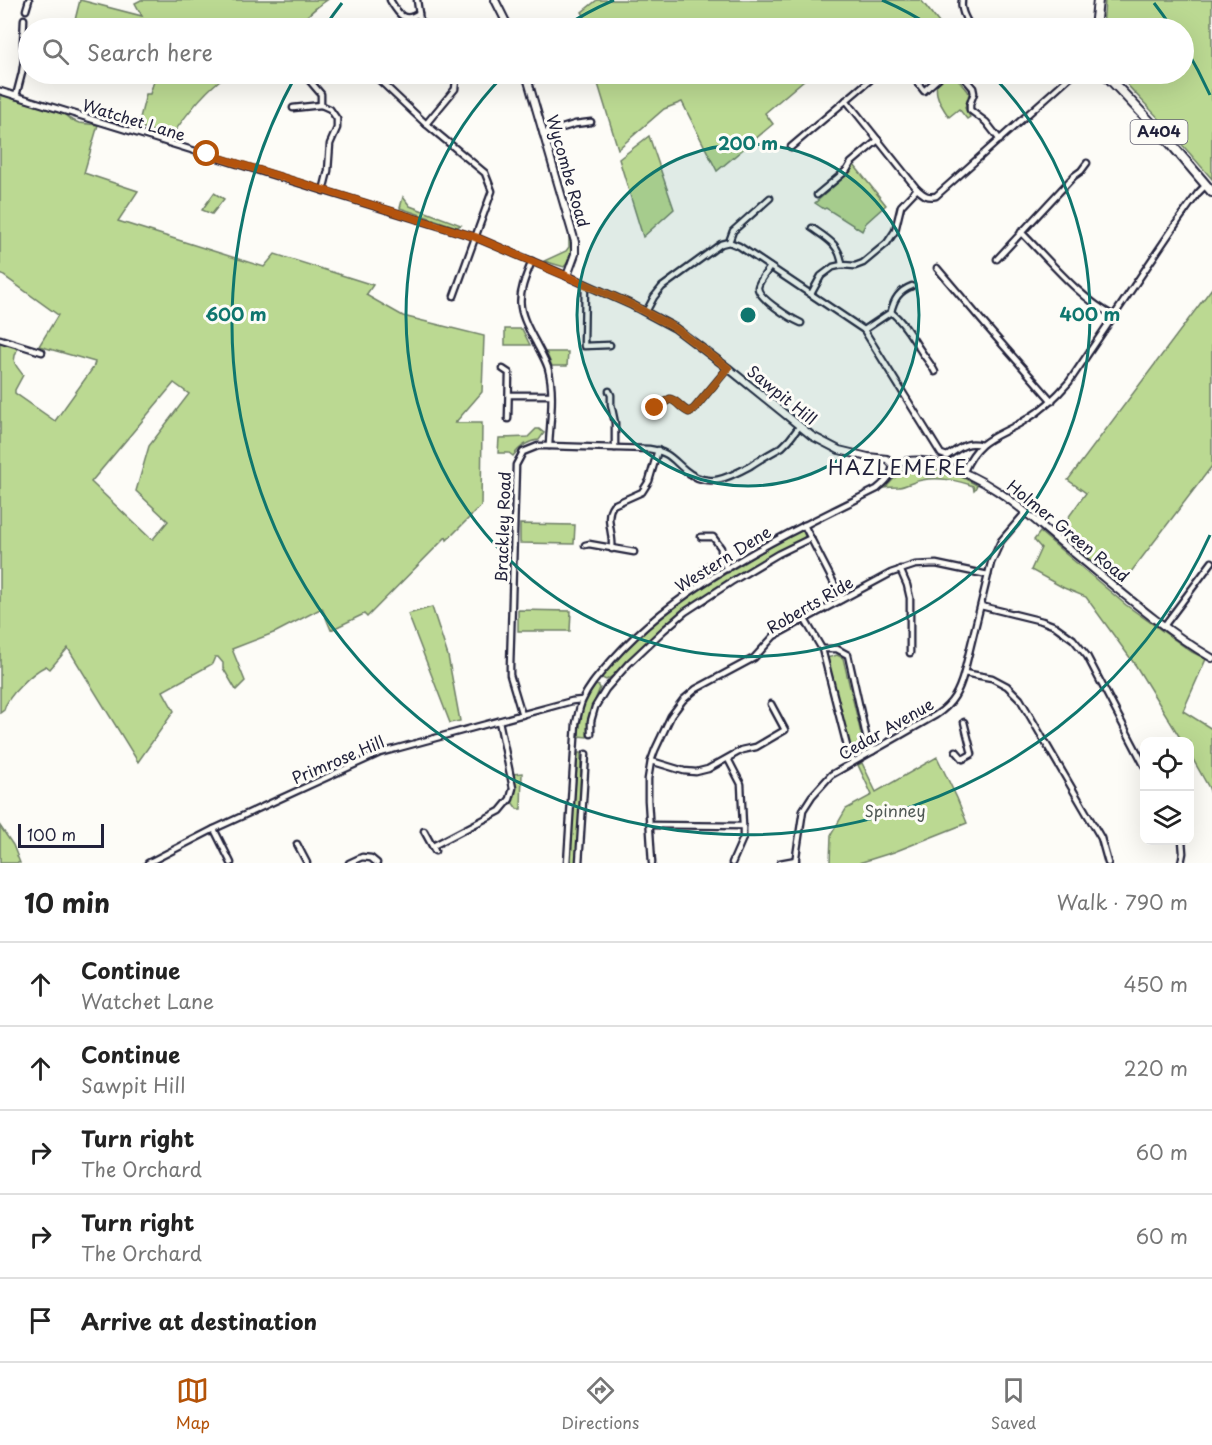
<!DOCTYPE html>
<meta charset="utf-8">
<style>
:root{--surface:#fff;--page:#f6f6f6;--text:#222;--muted:#767676;--line:#e0e0e0;--accent:#b45309}
body{margin:0;font-family:"Playpen Sans",sans-serif;background:var(--page);color:var(--text)}
.controls{position:absolute;right:18px;bottom:18px;display:grid;overflow:hidden;border-radius:12px;box-shadow:0 6px 24px #0002}
.controls button{width:54px;height:54px;display:grid;place-items:center;padding:0;border:0;border-bottom:2px solid var(--line);background:var(--surface);color:var(--text);font:30px sans-serif}
.scale{position:absolute;left:18px;bottom:15px;width:86px;box-sizing:border-box;padding-left:6px;border:3px solid #22223b;border-top:0;font-size:16px;line-height:21px;white-space:nowrap;color:#22223b;-webkit-text-stroke:4px #fdfcf7;paint-order:stroke}
.stop{position:absolute;width:18px;height:18px;margin:-14px;border:4px solid #b45309;border-radius:50%;background:#fff}
.stop.end{background:#b45309;border-color:#fff;box-shadow:0 2px 6px #0008}
.list{margin:0;padding:0;list-style:none}
h2{display:flex;justify-content:space-between;align-items:center;height:78px;margin:0;padding:0 24px;font-size:26px}
h2 small{font-size:20px;font-weight:400;color:var(--muted)}
.list li{display:grid;grid-template-columns:39px 1fr auto;gap:18px;align-items:center;box-sizing:border-box;height:84px;padding:0 24px;border-top:2px solid var(--line)}
.list b{display:block;font-size:22px;white-space:nowrap}
.list p{margin:0;font-size:20px;white-space:nowrap;color:var(--muted)}
.list em{font-size:20px;font-style:normal;color:var(--muted)}
.icon{flex:none;width:33px;height:33px;fill:none;stroke:currentColor;stroke-width:2;stroke-linecap:round;stroke-linejoin:round}
.map{position:relative;flex:none;width:1212px;height:863px;overflow:hidden}
.search{position:absolute;background:var(--surface);box-shadow:0 6px 24px #0002;left:18px;right:18px;top:18px;height:66px;display:flex;align-items:center;gap:15px;box-sizing:border-box;padding:0 21px;border-radius:33px;color:var(--muted);font-size:22px}
.sheet{height:498px;background:var(--surface)}
nav{display:flex;justify-content:space-around;align-items:center;box-sizing:border-box;height:84px;border-top:2px solid var(--line);background:var(--surface);font-size:16px;color:var(--muted)}
nav a{display:grid;justify-items:center;gap:3px}
nav .on{color:var(--accent)}
.map>svg:first-child{display:block}
.green{fill:#bbd992;stroke:#6e7e66;stroke-width:1.5;fill-rule:evenodd}
.lines{fill:none;stroke-linecap:round;stroke-linejoin:round}
.minor-casing{stroke:#22223b;stroke-width:9}
.tertiary-casing{stroke:#22223b;stroke-width:10}
.primary-casing{stroke:#22223b;stroke-width:12}
.minor{stroke:#fdfcf7;stroke-width:4.5}
.tertiary{stroke:#fdfcf7;stroke-width:6}
.primary{stroke:#fdfcf7;stroke-width:8}
.route{stroke:#b45309;stroke-width:8}
.ring{fill:none;stroke:#0f766e;stroke-width:3}
.labels{text-anchor:middle;stroke-width:6;stroke-linejoin:round;paint-order:stroke}
.shield{fill:#fdfcf7;stroke:#646373;stroke-width:1.5}
.shield-label{font-size:15px;font-weight:bold;fill:#22223b}
.street-label{font-size:16px;fill:#22223b;stroke:#fdfcf7}
.park-label{font-size:16px;fill:#505955;stroke:#fdfcf7}
.quarter-label{font-size:20px;letter-spacing:1.5px;fill:#22223b;stroke:#fdfcf7}
.centre{fill:#0f766e;stroke:#fdfcf7;stroke-width:3}
.ring-label{font-size:18px;text-anchor:middle;font-weight:bold;fill:#0f766e;stroke:#fdfcf7;stroke-width:6;stroke-linejoin:round;paint-order:stroke}
</style>
<div class="map">
<svg width="1212" height="863" viewBox="0 0 1212 863">
<rect width="100%" height="100%" fill="#fdfcf7"/>
<filter id="ink" filterUnits="userSpaceOnUse"><feTurbulence type="fractalNoise" baseFrequency=".0167" numOctaves="2"/><feDisplacementMap in="SourceGraphic" scale="12" xChannelSelector="R" yChannelSelector="G"/><feConvolveMatrix kernelMatrix="1 2 1 2 8 2 1 2 1" color-interpolation-filters="sRGB"/></filter>
<g filter="url(#ink)">
<g class="green">
<path d="M80 0 142 16 135 3 141 0H327C314 8 305 19 293 28H73Z"/>
<polygon points="597,0 921,0 939,23 942,28 899,28 892,21 884,28 591,28 589,23 582,12"/>
<polygon points="1105,0 1212,0 1212,179 1165,125 1117,74 1184,74 1184,28 1103,28"/>
<path d="M156 74H228C205 90 187 113 171 137L138 126 146 94H150Z"/>
<polygon points="595,74 811,74 765,113 773,124 717,171 682,102 664,109 618,149"/>
<path d="M946 76H953L956 77 968 91 969 94 965 108 970 117 967 119 959 109 949 117C944 110 939 103 937 94 936 91 937 88 936 84Z"/>
<path d="M0 94 60 111 70 119 79 123 98 125 84 173 138 191 118 221 264 267 275 254 373 285 366 295 403 316 484 336 482 392 455 423H482L481 506 447 540 446 537 367 617 364 614 331 630 322 608 276 632 232 649 245 681 236 690 223 668V663L218 657H215L212 664 163 691 174 711 138 762 68 648 50 669 46 666C33 672 7 696 4 710L0 713V341L15 345 17 350C11 363 16 365 23 375L15 390V393L55 421 93 368 95 362 39 346 58 315 0 273ZM174 383 189 394 149 446 136 491 168 521 153 539H151L91 482Z"/>
<polygon points="649,136 674,209 643,237 619,159"/>
<polygon points="854,165 886,205 866,223 862,231 826,208 824,209 815,203 851,171"/>
<polygon points="214,193 224,199 212,214 202,210"/>
<polygon points="403,197 410,206 461,225 457,227 400,208"/>
<path d="M569 237H570C572 248 572 258 564 267L544 261 566 251 569 247Z"/>
<polygon points="1212,288 1212,466 1121,585 1057,533 1086,493 1068,480"/>
<polygon points="505,329 522,329 530,345 505,345"/>
<polygon points="546,352 568,352 567,366 552,366"/>
<path d="M536 429H539L544 433 539 440C528 441 520 446 513 456L509 453H498L499 438 528 437Z"/>
<path d="M929 467 958 475 977 485 975 489 974 490 973 486C958 480 938 477 922 480 914 481 907 486 899 487 894 487 889 487 885 488 898 475 905 463 924 470Z"/>
<polygon points="520,524 575,525 574,544 520,543"/>
<polygon points="800,531 803,531 805,536 803,539 785,548 712,592 680,613 639,649 613,676 606,680 602,678 602,676 619,656 641,634 677,603 765,550"/>
<polygon points="1040,532 1126,605 1192,652 1206,659 1183,711 1212,729 1212,797 1209,788 1190,754 1190,742 1182,741 1136,666 1086,597 1064,588 1031,570 1041,548 1034,540"/>
<polygon points="432,607 448,656 460,721 450,723 408,614"/>
<polygon points="518,610 571,611 570,631 518,631"/>
<polygon points="837,655 843,658 863,742 850,749 827,658"/>
<polygon points="595,685 599,686 600,688 590,712 587,737 578,736 583,709 593,687"/>
<polygon points="578,753 581,753 580,809 576,863 569,863"/>
<polygon points="937,757 957,798 967,823 894,852 859,863 830,863 831,835 846,809 872,795 858,765 862,763 876,792"/>
<polygon points="522,773 521,809 517,809 512,802 514,794 513,774"/>
<polygon points="0,826 13,845 20,863 0,863"/>
</g>
<g class="lines">
<defs>
<g id="minor">
<path d="M390 0C398 13 403 24 419 13"/>
<polyline points="417,0 421,28"/>
<path d="M962 0C960 10 966 19 971 28"/>
<polyline points="26,10 29,0"/>
<polyline points="340,28 340,26"/>
<polyline points="304,74 321,94 321,105 330,109 337,119 337,128 330,144 328,171 323,191"/>
<polyline points="373,74 426,124 485,173 492,191 454,296"/>
<polyline points="911,74 924,91 943,74"/>
<polyline points="961,74 973,88 974,93 970,104 970,110 986,122 1000,140"/>
<polyline points="0,91 475,237 567,276"/>
<polyline points="16,96 22,73 24,60 23,43 24,19"/>
<path d="M846 100 917 189C924 195 927 198 936 196L1073 74"/>
<polyline points="293,108 321,105"/>
<polyline points="426,124 455,89 456,80 450,74"/>
<polyline points="543,134 575,124 591,122"/>
<polyline points="791,147 870,80"/>
<polyline points="817,195 847,170 851,163 878,140"/>
<path d="M812 228C828 239 840 245 842 265"/>
<path d="M1021 232C1050 261 1078 297 1114 316"/>
<path d="M729 242 739 246 864 330 941 454 947 456C960 448 966 441 981 445"/>
<polyline points="997,259 1074,176 1081,171 1087,163"/>
<path d="M770 267C767 272 759 281 758 287 757 298 792 319 801 323"/>
<polyline points="937,268 988,328 1052,401"/>
<polyline points="585,284 584,346 610,345"/>
<polyline points="811,294 821,276 833,267 842,265 855,266 863,263 887,243 895,231 901,206 917,189"/>
<polyline points="646,312 654,297 662,287 721,244 729,242 733,231 770,198"/>
<path d="M891 312C904 322 912 338 921 351 926 359 931 364 935 372"/>
<path d="M864 330 891 312C894 299 899 291 912 286"/>
<polyline points="0,339 42,352"/>
<polyline points="503,369 509,373 508,419"/>
<polyline points="609,391 611,395 611,404 615,423 615,448"/>
<polyline points="509,395 550,395"/>
<path d="M655 408 670 399C678 401 681 409 689 412L694 409 728 368"/>
<path d="M549 446 649 449C669 452 671 458 685 470 707 489 728 478 750 466 760 459 771 453 782 447L789 440 799 427"/>
<path d="M964 471C980 435 998 438 1027 419 1044 409 1057 396 1069 382L1178 221 1198 193 1206 185"/>
<polyline points="804,525 842,599"/>
<polyline points="701,537 713,537 721,548 721,558 727,569"/>
<polyline points="585,545 589,544 634,552"/>
<path d="M612 549C614 534 604 517 613 505L642 492 649 481 658 450"/>
<polyline points="705,568 721,558"/>
<polyline points="900,569 907,585 910,598 910,653"/>
<polyline points="981,606 1042,621 1055,626 1073,639 1087,656 1144,765"/>
<polyline points="804,618 822,649 848,750 853,762"/>
<polyline points="1164,626 1212,562"/>
<polyline points="822,649 837,649 848,655 867,740 873,751"/>
<polyline points="964,673 992,678 1007,686 1020,699 1101,838 1108,863"/>
<path d="M522 715 510 675V667L516 465 523 452 538 446H549C550 421 555 392 548 368 545 359 540 351 536 343 516 306 516 300 532 261"/>
<polyline points="591,734 591,721 595,707 606,689 629,663 664,630 685,612 731,582 778,554 811,538"/>
<polyline points="956,751 963,759 972,754 964,722"/>
<polyline points="728,759 741,784 743,826 743,838 732,863"/>
<polyline points="651,761 684,771 696,772 708,769 742,750 756,747 785,730 771,704"/>
<polyline points="650,825 743,826"/>
<polyline points="214,829 231,863"/>
<polyline points="424,831 435,851"/>
<polyline points="297,844 307,863"/>
<polyline points="433,846 500,811 510,799 513,788 499,721"/>
<polyline points="148,863 214,829 380,753 572,701 582,700"/>
<polyline points="349,863 362,857 371,858 377,863"/>
<path d="M567 863 576 723C578 716 579 708 582 701 589 685 601 673 612 660 680 583 787 534 877 489 885 482 892 476 893 465"/>
<polyline points="579,863 586,754"/>
<polyline points="652,863 648,800 648,779 651,761 655,750 671,716 683,700 696,689 754,658 774,636 891,573 915,565 936,564 988,575"/>
<polyline points="780,863 796,860"/>
<path d="M795 863 803 810 812 796 831 775 936 715C953 704 959 691 964 673L991 563 1001 541 1026 512"/>
<polyline points="1181,863 1183,853 1182,840"/>
</g>
<g id="tertiary">
<polyline points="495,0 509,28"/>
<path d="M526 74 575 242V254L567 276 632 305 675 328 728 368 812 436 839 450 868 457 887 459 893 465C912 458 923 460 942 465 997 480 1031 519 1074 553 1118 589 1162 629 1212 658"/>
</g>
<g id="primary">
<polyline points="1095,28 1098,0"/>
<polyline points="1105,74 1172,145 1212,192"/>
</g>
</defs>
<use href="#minor" class="minor-casing"/>
<use href="#tertiary" class="tertiary-casing"/>
<use href="#primary" class="primary-casing"/>
<use href="#minor" class="minor"/>
<use href="#tertiary" class="tertiary"/>
<use href="#primary" class="primary"/>
</g>
</g>
<g class="lines" filter="url(#ink)">
<path class="route" d="M207 154 475 237 585 284 632 305 675 328 728 368 694 409 689 412C681 409 678 401 670 399L655 408"/>
</g>
<circle cx="748" cy="315" r="171" fill="#0f766e" fill-opacity=".12"/>
<g class="ring">
<circle cx="748" cy="315" r="171"/>
<path d="M562 28A342 342 0 0 1 614 0M882 0A342 342 0 0 1 934 28M992 75A342 342 0 1 1 504 75"/>
<path d="M1210 535A512 512 0 1 1 296 75M326 25A512 512 0 0 1 342 3M1154 3A512 512 0 0 1 1170 25M1185 47A512 512 0 0 1 1210 95"/>
</g>
<g class="labels">
<rect class="shield" x="1130.5" y="120" width="57" height="24" rx="4.5"/>
<g class="shield-label">
<text x="1159" y="137">A404</text>
</g>
<g class="street-label">
<text transform="translate(134 120) rotate(17)" y="6">Watchet Lane</text>
<text transform="translate(568 171) rotate(74)" y="6">Wycombe Road</text>
<text transform="translate(782 395) rotate(39)" y="6">Sawpit Hill</text>
<text transform="translate(503 527) rotate(-88)" y="6">Brackley Road</text>
<text transform="translate(1068 531) rotate(39)" y="6">Holmer Green Road</text>
<text transform="translate(723 559) rotate(-32)" y="6">Western Dene</text>
<text transform="translate(810 605) rotate(-30)" y="6">Roberts Ride</text>
<text transform="translate(886 729) rotate(-30)" y="6">Cedar Avenue</text>
<text transform="translate(338 760) rotate(-23)" y="6">Primrose Hill</text>
</g>
<g class="park-label">
<text x="895" y="817">Spinney</text>
</g>
<g class="quarter-label">
<text x="898" y="475">HAZLEMERE</text>
</g>
</g>
<circle cx="748" cy="315" r="9" class="centre"/>
<g class="ring-label">
<text x="748" y="150">200 m</text>
<text x="1090" y="321">400 m</text>
<text x="236" y="321">600 m</text>
</g>
</svg>
<div class="controls">
<button><svg class="icon" aria-label="locate" viewBox="0 0 24 24"><circle cx="12" cy="12" r="6"/><path d="M12 2v4M12 18v4M2 12h4M18 12h4"/></svg></button>
<button><svg class="icon" aria-label="layers" viewBox="0 0 24 24"><path d="M12 4l9 5-9 5-9-5zM3 14l9 5 9-5"/></svg></button>
</div>
<div class="scale">100 m</div>
<div class="stop" style="left:207px;top:154px"></div>
<div class="stop end" style="left:655px;top:408px"></div>
<div class="search"><svg class="icon" aria-label="search" viewBox="0 0 24 24"><circle cx="10" cy="10" r="6"/><path d="M15 15l6 6"/></svg>Search here</div>
</div>
<section class="sheet">
<h2>10 min<small>Walk · 790 m</small></h2>
<ul class="list">
<li><svg class="icon" aria-label="ahead" viewBox="0 0 24 24"><path d="M12 20V5M6 11l6-6 6 6"/></svg><div><b>Continue</b><p>Watchet Lane</p></div><em>450 m</em></li>
<li><svg class="icon" aria-label="ahead" viewBox="0 0 24 24"><path d="M12 20V5M6 11l6-6 6 6"/></svg><div><b>Continue</b><p>Sawpit Hill</p></div><em>220 m</em></li>
<li><svg class="icon" aria-label="right" viewBox="0 0 24 24"><path d="M7 20v-9h11M14 6l5 5-5 5"/></svg><div><b>Turn right</b><p>The Orchard</p></div><em>60 m</em></li>
<li><svg class="icon" aria-label="right" viewBox="0 0 24 24"><path d="M7 20v-9h11M14 6l5 5-5 5"/></svg><div><b>Turn right</b><p>The Orchard</p></div><em>60 m</em></li>
<li><svg class="icon" aria-label="arrive" viewBox="0 0 24 24"><path d="M6 21V4h12l-3 4 3 4H6"/></svg><div><b>Arrive at destination</b></div></li>
</ul>
</section>
<nav>
<a class="on"><svg class="icon" aria-label="map" viewBox="0 0 24 24"><path d="M3 6l6-2 6 2 6-2v14l-6 2-6-2-6 2zM9 4v14M15 6v14"/></svg>Map</a>
<a><svg class="icon" aria-label="directions" viewBox="0 0 24 24"><path d="M12 3l9 9-9 9-9-9zM9 14v-3h6M13 9l2 2-2 2"/></svg>Directions</a>
<a><svg class="icon" aria-label="saved" viewBox="0 0 24 24"><path d="M7 4h10v16l-5-4-5 4z"/></svg>Saved</a>
</nav>
